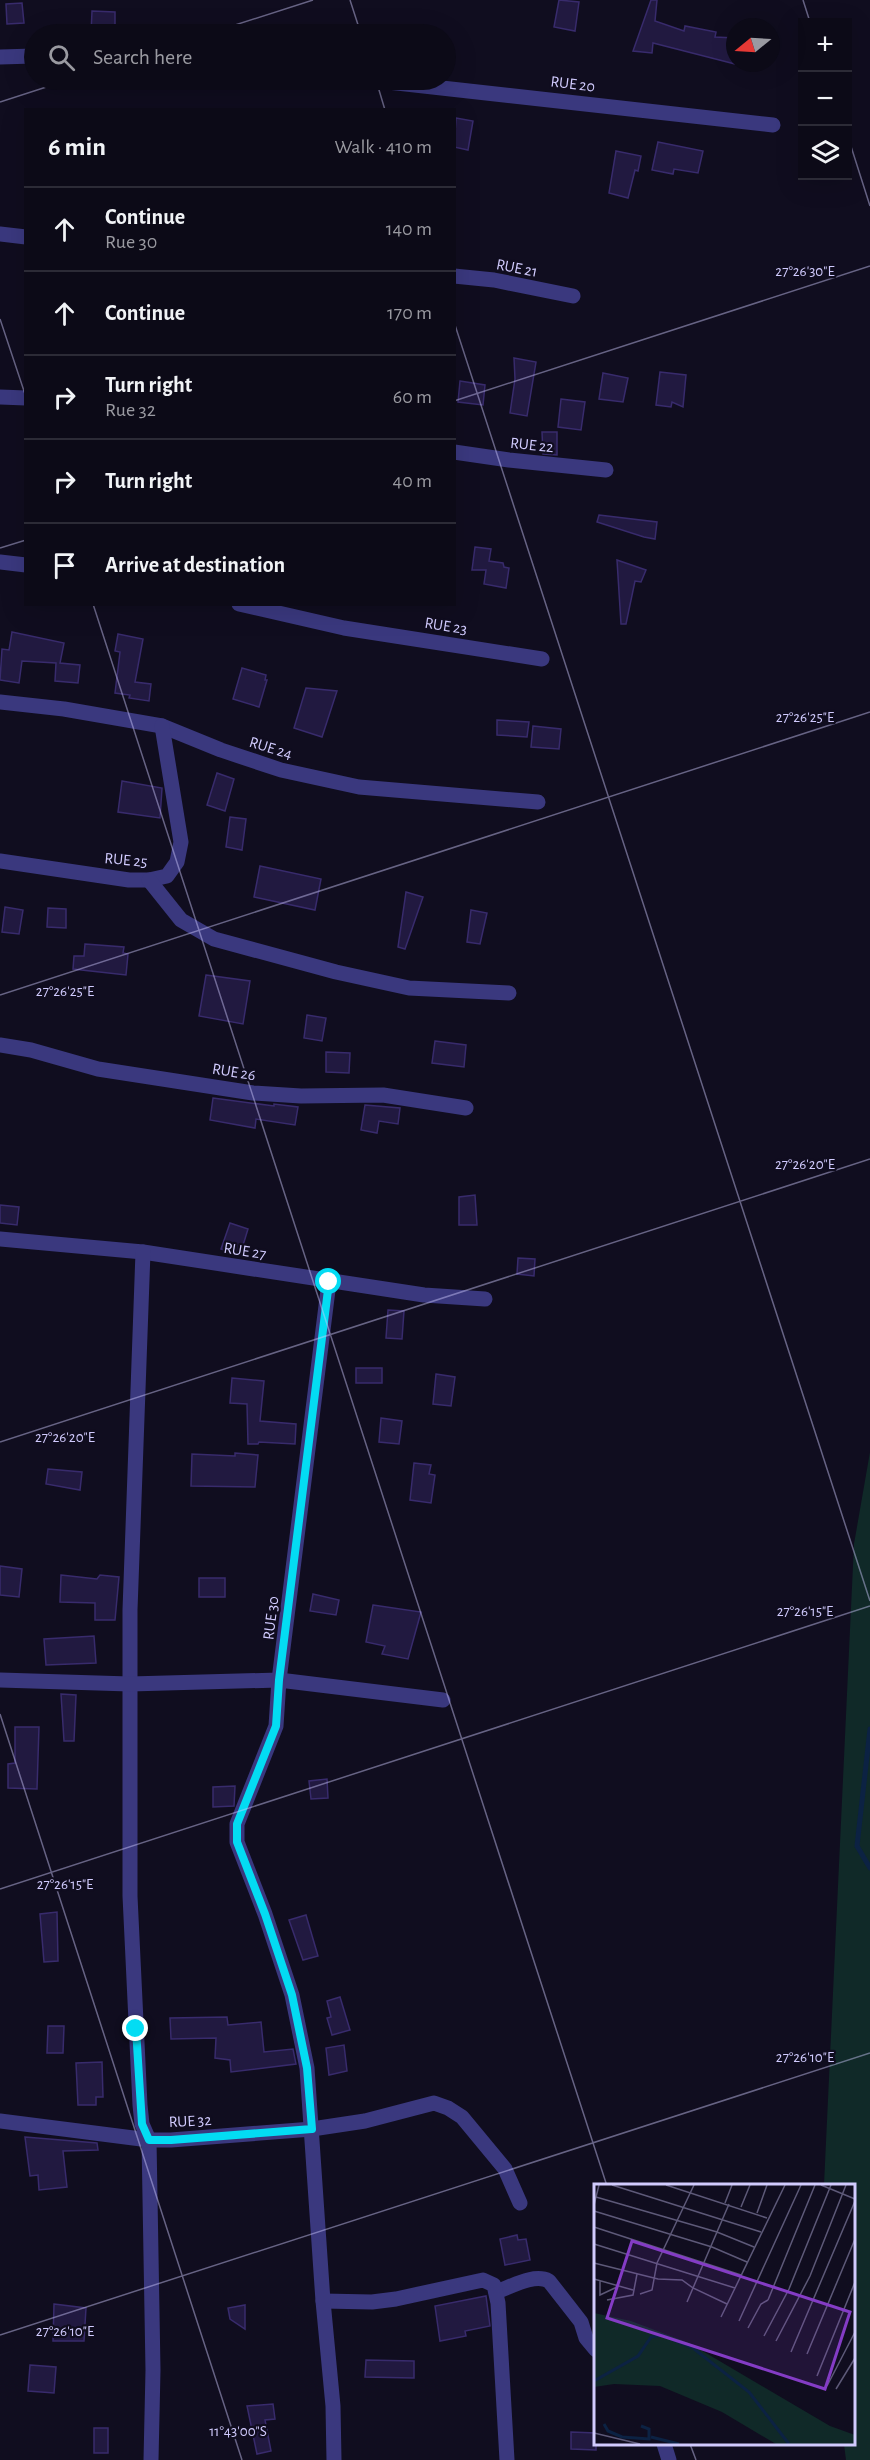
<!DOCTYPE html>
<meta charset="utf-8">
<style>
:root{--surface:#0c0a17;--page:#1a1824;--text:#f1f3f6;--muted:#9a9aa1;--line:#2c2b36}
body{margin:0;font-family:"Alegreya Sans",sans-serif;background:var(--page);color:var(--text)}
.controls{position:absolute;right:18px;top:18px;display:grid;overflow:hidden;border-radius:0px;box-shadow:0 6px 24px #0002}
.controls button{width:54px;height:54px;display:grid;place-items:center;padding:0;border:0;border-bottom:2px solid var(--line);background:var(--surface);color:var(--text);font:30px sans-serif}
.compass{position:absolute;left:726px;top:18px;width:54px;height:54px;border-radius:50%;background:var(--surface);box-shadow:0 6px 24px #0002;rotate:252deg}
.stop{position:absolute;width:18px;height:18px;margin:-14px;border:4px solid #03dcf3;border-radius:50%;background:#fff}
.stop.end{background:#03dcf3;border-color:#fff;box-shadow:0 2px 6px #0008}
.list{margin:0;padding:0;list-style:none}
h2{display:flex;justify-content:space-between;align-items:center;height:78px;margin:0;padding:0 24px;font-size:26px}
h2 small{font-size:20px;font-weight:400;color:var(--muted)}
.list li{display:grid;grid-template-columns:39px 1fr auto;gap:18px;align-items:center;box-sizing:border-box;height:84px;padding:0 24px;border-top:2px solid var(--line)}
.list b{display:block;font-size:22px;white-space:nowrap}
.list p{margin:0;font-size:20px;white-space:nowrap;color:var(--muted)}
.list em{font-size:20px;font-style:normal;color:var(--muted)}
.icon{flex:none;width:33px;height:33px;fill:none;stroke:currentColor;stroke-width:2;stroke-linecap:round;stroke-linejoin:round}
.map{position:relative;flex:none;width:870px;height:2460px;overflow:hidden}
.search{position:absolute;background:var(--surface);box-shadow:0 6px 24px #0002;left:24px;top:24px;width:432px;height:66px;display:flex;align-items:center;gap:15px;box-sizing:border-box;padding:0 21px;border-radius:33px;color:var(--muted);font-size:22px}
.panel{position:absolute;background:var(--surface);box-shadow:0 6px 24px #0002;left:24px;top:108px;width:432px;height:498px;border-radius:0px}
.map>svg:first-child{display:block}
.green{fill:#102928}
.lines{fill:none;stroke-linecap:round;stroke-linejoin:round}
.stream{stroke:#0c2243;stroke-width:5}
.building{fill:#211940;stroke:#382b6c;stroke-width:1.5}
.minor{stroke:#3a387e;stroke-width:15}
.route{stroke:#03dcf3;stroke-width:8}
.ticks{fill:none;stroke:#d1cbfe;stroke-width:1.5;stroke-opacity:0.45}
.labels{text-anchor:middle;stroke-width:4.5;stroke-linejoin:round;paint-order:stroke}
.street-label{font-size:16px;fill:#d1cbfe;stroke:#100d1f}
.inset-river{fill:none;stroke:#0c2243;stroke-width:3}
.inset-road{fill:none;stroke:#5d5978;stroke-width:1.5}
.view{fill:#843cc5;fill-opacity:0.15;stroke:#843cc5;stroke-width:3}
.inset-edge{fill:none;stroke:#d1cbfe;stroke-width:3}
.ticks-label{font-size:15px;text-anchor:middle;fill:#d1cbfe;stroke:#100d1f;stroke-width:4.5;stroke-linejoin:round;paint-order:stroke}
</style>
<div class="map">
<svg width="870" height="2460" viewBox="0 0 870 2460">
<rect width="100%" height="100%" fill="#100d1f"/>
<polygon class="green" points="870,1452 870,2460 846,2460 844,2444 854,2444 854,2186 824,2185 854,1544"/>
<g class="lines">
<polyline class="stream" points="870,1729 857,1846 870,1868"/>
</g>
<g class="building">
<polygon points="559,0 579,2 575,31 554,27"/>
<polygon points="651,0 657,0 655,21 684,31 685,26 716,32 715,37 735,38 735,64 653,43 652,53 633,51"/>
<polygon points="22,3 24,23 7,24 6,4"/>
<polygon points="92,11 115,12 115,34 91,34"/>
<polygon points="456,118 473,121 468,150 454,147"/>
<polygon points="658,142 703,151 698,173 674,169 673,174 652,170"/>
<polygon points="616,151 641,156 638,171 635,170 628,198 609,193"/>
<polygon points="514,358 536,362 527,416 510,413 515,379"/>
<polygon points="660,372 686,375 683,407 672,402 671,407 656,405"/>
<polygon points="603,373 628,378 623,402 599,399"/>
<polygon points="460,381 485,385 483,405 458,402"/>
<polygon points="561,399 585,402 581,430 558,427"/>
<polygon points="542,432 557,432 557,455 543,454"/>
<polygon points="599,515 657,522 655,539 644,537 597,522"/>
<polygon points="475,547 491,549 489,561 503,563 504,567 509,568 506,588 484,584 486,570 472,570"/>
<polygon points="617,560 646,570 641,582 635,581 626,624 621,624"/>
<polygon points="12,632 64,643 60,663 80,665 78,683 55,681 56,663 22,661 19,683 0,680 2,649 9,650"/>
<polygon points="118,634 143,639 135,682 151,684 149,701 129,698 130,695 115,693 120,652 115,651"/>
<polygon points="242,668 266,675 265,680 267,680 259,707 233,699"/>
<polygon points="306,688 337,691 322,737 294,728"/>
<polygon points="497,720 529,722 527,737 497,735"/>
<polygon points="533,726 561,729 559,749 531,747"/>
<polygon points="217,773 234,779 225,811 207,805"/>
<polygon points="122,781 162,788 160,818 118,812"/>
<polygon points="230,817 246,819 242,850 226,847"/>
<polygon points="260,866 321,879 315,910 254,897"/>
<polygon points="406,892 423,897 405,949 398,947"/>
<polygon points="5,907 23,910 19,934 2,932"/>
<polygon points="48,908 66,909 66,928 47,927"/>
<polygon points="471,910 487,913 480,944 467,942"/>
<polygon points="85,944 124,947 123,953 128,954 126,975 73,969 74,956 84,956"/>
<polygon points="206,975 250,981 243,1024 199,1016"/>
<polygon points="307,1015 326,1018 322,1041 304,1038"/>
<polygon points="435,1041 466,1045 464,1067 432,1063"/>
<polygon points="326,1052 350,1053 349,1073 326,1072"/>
<polygon points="213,1098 274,1106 274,1104 298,1107 295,1125 256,1119 255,1128 210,1120"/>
<polygon points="365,1105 400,1108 398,1124 379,1121 377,1133 361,1130"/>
<polygon points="475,1195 477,1225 459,1225 459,1197"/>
<polygon points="0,1205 19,1207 17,1225 0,1223"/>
<polygon points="230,1223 248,1229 240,1255 221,1249"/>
<polygon points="518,1258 535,1259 534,1276 517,1274"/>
<polygon points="388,1310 404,1311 402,1339 386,1338"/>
<rect x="356" y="1368" width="26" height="15"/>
<polygon points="436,1374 455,1377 451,1406 433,1404"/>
<polygon points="232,1378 264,1381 260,1421 296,1424 295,1444 259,1442 258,1444 248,1444 247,1404 230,1403"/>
<polygon points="381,1418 402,1421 399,1444 379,1442"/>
<polygon points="235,1453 258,1455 255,1487 191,1486 192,1454 235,1456"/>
<polygon points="414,1463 431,1465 429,1474 435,1475 431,1503 410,1500"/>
<polygon points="48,1469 82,1472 80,1490 46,1484"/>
<polygon points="0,1566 22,1569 19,1597 0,1595"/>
<polygon points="61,1575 97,1579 100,1575 119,1577 115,1620 95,1620 95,1603 60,1602"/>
<rect x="199" y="1578" width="26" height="19"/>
<polygon points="313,1594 339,1600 336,1615 310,1611"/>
<polygon points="373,1605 421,1612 408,1659 382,1654 385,1646 366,1642"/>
<polygon points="94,1636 96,1663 46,1665 44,1639"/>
<polygon points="61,1694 76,1695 74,1741 64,1741"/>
<polygon points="15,1727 39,1727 37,1789 8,1788 8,1764 15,1763"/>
<polygon points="327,1779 328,1798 311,1799 309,1781"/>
<polygon points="235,1786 234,1806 213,1807 213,1787"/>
<polygon points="57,1912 58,1961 44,1962 40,1914"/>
<polygon points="306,1915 318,1956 303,1960 289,1920"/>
<polygon points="340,1997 350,2030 332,2035 327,2018 331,2017 327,2001"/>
<polygon points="227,2017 228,2025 261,2022 264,2052 293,2049 296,2064 231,2072 230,2060 215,2058 216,2038 171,2039 170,2018"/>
<polygon points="48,2026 64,2026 63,2053 47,2053"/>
<polygon points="344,2045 347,2071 329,2075 326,2048"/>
<polygon points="102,2062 103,2097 96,2097 96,2105 78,2105 76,2063"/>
<polygon points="25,2137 97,2143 98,2150 63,2151 67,2187 39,2190 38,2175 30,2176"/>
<polygon points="517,2235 518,2240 526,2239 530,2260 505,2265 500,2239"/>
<polygon points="486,2296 490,2326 465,2331 466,2336 440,2341 435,2306"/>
<polygon points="54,2304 86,2308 84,2341 53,2341"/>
<polygon points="245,2305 245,2329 230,2319 228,2308"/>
<polygon points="366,2360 414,2361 414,2378 365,2377"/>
<polygon points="30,2365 56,2367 54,2393 28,2391"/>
<polygon points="273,2404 275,2419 265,2420 271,2451 257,2454 247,2406"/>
<rect x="94" y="2428" width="14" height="25"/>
<polygon points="571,2432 596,2433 596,2450 571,2449"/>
</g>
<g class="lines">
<g class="minor">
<polyline points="0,57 34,56"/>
<polyline points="370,80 773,125"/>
<polyline points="0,234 26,237"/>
<polyline points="454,276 494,280 573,296"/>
<polyline points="0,397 26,398"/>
<polyline points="454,452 509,460 606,470"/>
<polyline points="0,562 26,565"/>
<polyline points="239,604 344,628 542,659"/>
<polyline points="0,702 64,709 162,726 221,750 281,770 359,787 538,802"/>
<polyline points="0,861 129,880 149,880 167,876 177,862 181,842 162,726"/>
<polyline points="149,880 181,920 214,939 336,972 409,988 509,993"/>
<polyline points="0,1045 31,1050 98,1069 253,1093 301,1096 383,1095 466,1108"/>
<polyline points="0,1239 143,1252 424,1295 485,1299"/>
<polyline points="143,1252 130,1610 130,1896 140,2105 142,2124 149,2140 153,2370 151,2460"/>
<polyline points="0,1680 130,1684 279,1680 329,1282"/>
<polyline points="0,2121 149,2140 171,2140 312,2129 365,2121 434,2103 448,2108 462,2117 505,2169 520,2203"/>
<path d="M496 2292C511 2287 534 2273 549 2281L581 2322 586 2338 596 2350"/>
<polyline points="323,2301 372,2302 396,2299 483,2280 494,2285 498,2303 507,2460"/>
<polyline points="664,2444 669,2460"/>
<polyline points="334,2460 333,2406 323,2301 307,2068 292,1995 265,1914 237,1842 237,1824 276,1726 279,1680 443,1700"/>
</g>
</g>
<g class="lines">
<polyline class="route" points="136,2029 142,2124 149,2140 171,2140 312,2129 307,2068 292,1995 265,1914 237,1842 237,1824 276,1726 279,1680 329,1282"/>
</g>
<path class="ticks" d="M350 0 361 34M803 0 810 22M207 34 313 0M376 80 385 110M0 102 68 80M848 137 870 206M0 319 26 397M454 322 870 1601M454 401 870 266M0 548 26 540M93 604 607 2186M0 995 870 712M0 1442 870 1159M0 1714 242 2460M0 1889 870 1606M0 2335 870 2053M690 2444 696 2460"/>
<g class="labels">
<g class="street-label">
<text transform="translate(573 83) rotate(7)" y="6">RUE 20</text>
<text transform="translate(517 267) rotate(11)" y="6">RUE 21</text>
<text transform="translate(532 444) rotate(6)" y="6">RUE 22</text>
<text transform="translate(446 625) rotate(9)" y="6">RUE 23</text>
<text transform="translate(271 747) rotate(17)" y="6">RUE 24</text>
<text transform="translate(126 859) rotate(5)" y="6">RUE 25</text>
<text transform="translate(234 1071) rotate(9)" y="6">RUE 26</text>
<text transform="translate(245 1250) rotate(9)" y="6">RUE 27</text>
<text transform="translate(270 1618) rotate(-83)" y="6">RUE 30</text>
<text transform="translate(190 2120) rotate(-3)" y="6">RUE 32</text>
</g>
</g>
<g transform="translate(594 2184)">
<rect width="261" height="261" fill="#100d1f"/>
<path d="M0 129 37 137 95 159 236 242 261 251V260H182L128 228 66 202 20 200 0 203Z" fill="#102928"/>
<path class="inset-river" d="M0 197 44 172 57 153 68 151 99 164 155 208 195 260M10 240 14 247 28 253 55 255V245L47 242M57 253 85 260"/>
<path class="inset-road" d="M18 1 167 48M72 1 173 34M227 1 261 15M2 13 123 48 160 63M131 19 138 1M0 21 5 1M147 23 156 1M0 27 118 63 153 78M163 29 173 1M0 43 147 91M0 60 141 104M0 79 64 95 88 96 99 104 93 118M0 95 39 106M6 96V111L23 103M46 110 58 106 63 79 100 1M13 116 39 111 43 90M174 116 221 1M133 120 99 104 135 20M127 133 191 1M145 137 207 1M154 144 167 120 174 116M170 152 195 105 237 1M182 157 216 92 252 1M197 168 261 17M213 170 261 55M223 192 261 98M233 202 261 148M242 205 261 174M0 249 46 260"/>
<path class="view" d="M38 57 256 128 231 205 13 134Z"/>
<rect width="261" height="261" class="inset-edge"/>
</g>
<g class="ticks-label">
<text x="805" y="276">27°26'30"E</text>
<text x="805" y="722">27°26'25"E</text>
<text x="65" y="996">27°26'25"E</text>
<text x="805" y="1169">27°26'20"E</text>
<text x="65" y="1442">27°26'20"E</text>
<text x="805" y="1616">27°26'15"E</text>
<text x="65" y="1889">27°26'15"E</text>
<text x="805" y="2062">27°26'10"E</text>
<text x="65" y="2336">27°26'10"E</text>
<text x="238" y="2436">11°43'00"S</text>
</g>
</svg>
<div class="controls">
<button>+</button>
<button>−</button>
<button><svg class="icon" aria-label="layers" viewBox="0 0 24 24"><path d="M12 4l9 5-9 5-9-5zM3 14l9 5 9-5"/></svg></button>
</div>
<svg class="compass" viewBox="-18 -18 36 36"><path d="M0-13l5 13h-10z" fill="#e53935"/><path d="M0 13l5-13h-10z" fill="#9a9aa1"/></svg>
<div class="stop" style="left:329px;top:1282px"></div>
<div class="stop end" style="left:136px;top:2029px"></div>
<div class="search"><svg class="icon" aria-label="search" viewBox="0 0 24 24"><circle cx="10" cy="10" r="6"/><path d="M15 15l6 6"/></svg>Search here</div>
<section class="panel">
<h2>6 min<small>Walk · 410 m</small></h2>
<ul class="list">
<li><svg class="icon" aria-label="ahead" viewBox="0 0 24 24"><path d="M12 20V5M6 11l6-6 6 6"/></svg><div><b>Continue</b><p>Rue 30</p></div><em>140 m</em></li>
<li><svg class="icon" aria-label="ahead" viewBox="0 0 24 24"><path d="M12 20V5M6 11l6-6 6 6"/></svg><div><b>Continue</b></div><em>170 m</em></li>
<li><svg class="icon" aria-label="right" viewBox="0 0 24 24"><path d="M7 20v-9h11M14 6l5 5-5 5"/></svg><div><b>Turn right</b><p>Rue 32</p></div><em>60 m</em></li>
<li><svg class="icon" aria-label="right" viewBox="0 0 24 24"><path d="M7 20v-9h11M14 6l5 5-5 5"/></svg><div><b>Turn right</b></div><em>40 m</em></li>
<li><svg class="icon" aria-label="arrive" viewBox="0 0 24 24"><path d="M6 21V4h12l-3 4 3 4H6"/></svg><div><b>Arrive at destination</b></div></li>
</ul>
</section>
</div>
